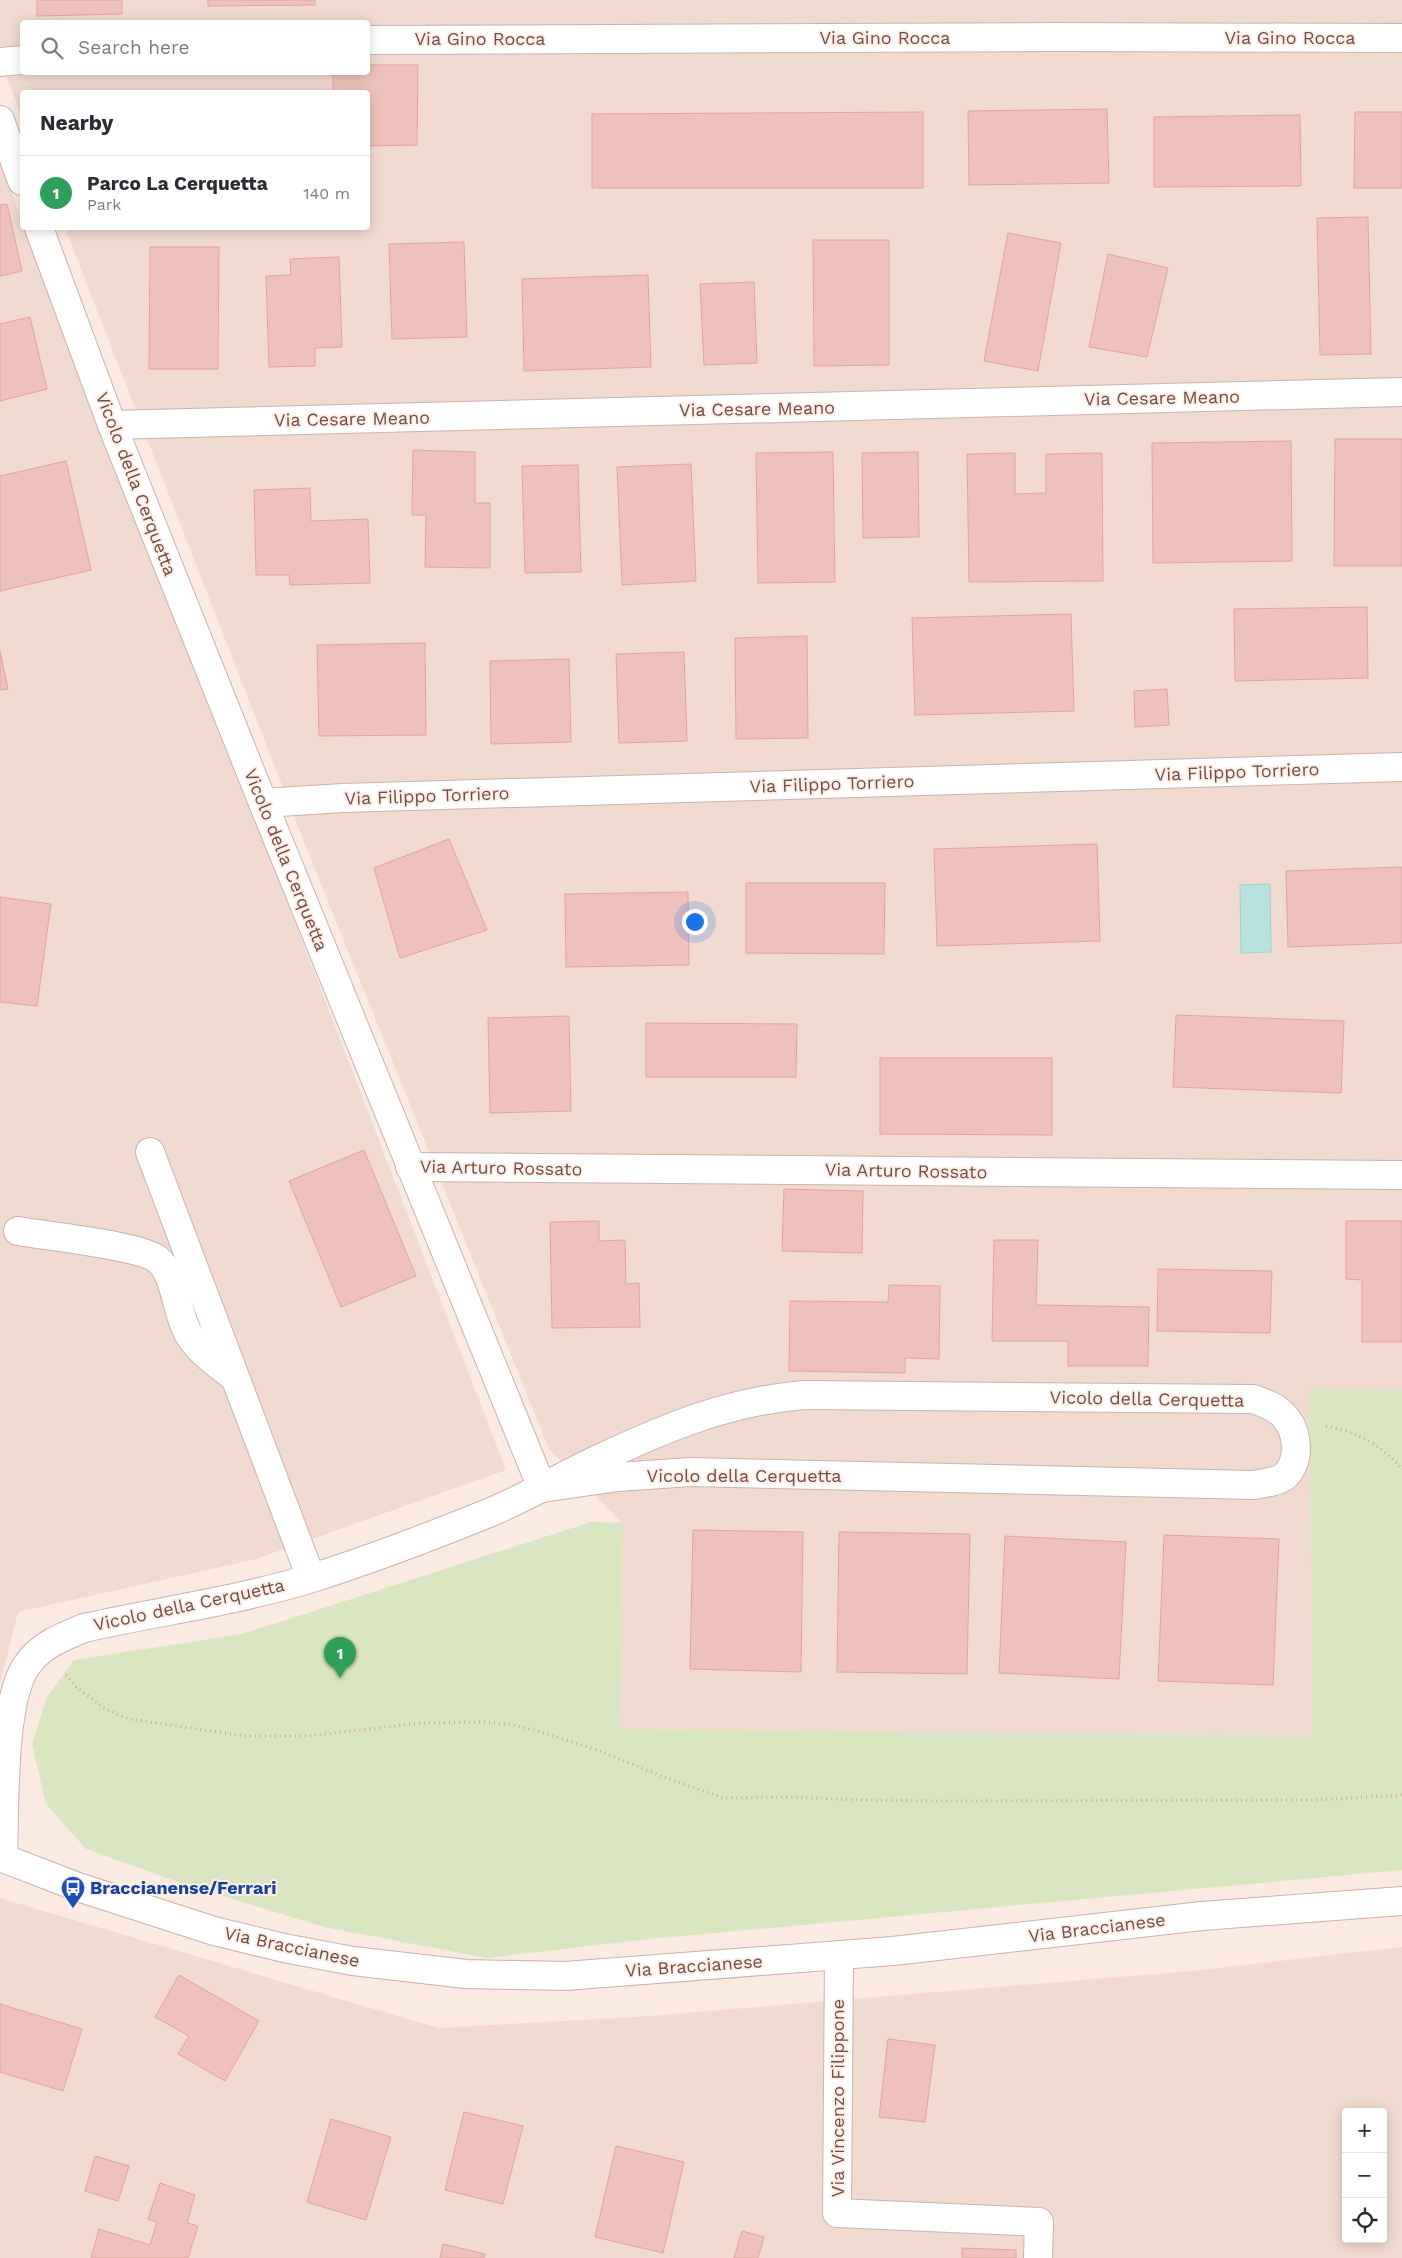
<!DOCTYPE html>
<meta charset="utf-8">
<style>
:root{--surface:#fff;--page:#f7f7f7;--text:#2b2b33;--muted:#7c7c81;--line:#e1e1e2;--accent:#dd4d50}
body{margin:0;font-family:"Work Sans",sans-serif;background:var(--page);color:var(--text)}
.controls{position:absolute;right:15px;bottom:15px;display:grid;overflow:hidden;border-radius:5px;box-shadow:0 2px 12px #0003}
.controls button{width:45px;height:45px;display:grid;place-items:center;padding:0;border:0;border-bottom:1px solid var(--line);background:var(--surface);color:var(--text);font:25px sans-serif}
.you{position:absolute;left:694px;top:921px;width:18px;height:18px;margin:-12px;border:4px solid #fff;border-radius:50%;background:#1a73e8;box-shadow:0 0 0 8px #1a73e833}
.badge{display:grid;place-items:center;width:32px;height:32px;border-radius:50%;background:var(--accent);color:#fff;font-size:16px;font-weight:700}
.pin{position:absolute;translate:-50% -41px;filter:drop-shadow(0 1px 2px #0008)}
.pin::after{content:'';position:absolute;top:26px;width:18px;height:15px;background:inherit;clip-path:polygon(0 0,100% 0,50% 100%)}
.list{margin:0;padding:0;list-style:none}
h2{display:flex;justify-content:space-between;align-items:center;height:65px;margin:0;padding:0 20px;font-size:21px}
h2 small{font-size:16px;font-weight:400;color:var(--muted)}
.list li{display:grid;grid-template-columns:32px 1fr auto;gap:15px;align-items:center;box-sizing:border-box;height:75px;padding:0 20px;border-top:1px solid var(--line)}
.list b{display:block;font-size:19px;white-space:nowrap}
.list p{margin:0;font-size:16px;white-space:nowrap;color:var(--muted)}
.list em{font-size:16px;font-style:normal;color:var(--muted)}
.icon{flex:none;width:28px;height:28px;fill:none;stroke:currentColor;stroke-width:2;stroke-linecap:round;stroke-linejoin:round}
.map{position:relative;flex:none;width:1402px;height:2258px;overflow:hidden}
.search{position:absolute;background:var(--surface);box-shadow:0 2px 12px #0003;left:20px;top:20px;width:350px;height:55px;display:flex;align-items:center;gap:12px;box-sizing:border-box;padding:0 18px;border-radius:5px;color:var(--muted);font-size:19px}
.panel{position:absolute;background:var(--surface);box-shadow:0 2px 12px #0003;left:20px;top:90px;width:350px;height:140px;border-radius:5px}
.map>svg:first-child{display:block}
.residential{fill:#f1dad0;fill-rule:evenodd}
.green{fill:#d9e6c1}
.water{fill:#b7e2dd;stroke:#9ed3ce}
.building{fill:#eec2ba;stroke:#dfa59c}
.lines{fill:none;stroke-linecap:round;stroke-linejoin:round}
.minor-casing{stroke:#ccb2ab;stroke-width:30}
.path{stroke:#d2a69e;stroke-width:3;stroke-dasharray:1 4;stroke-linecap:butt}
.minor{stroke:#fff;stroke-width:28}
.labels{text-anchor:middle;stroke-width:4;stroke-linejoin:round;paint-order:stroke}
.street-label{font-size:18px;fill:#6f4e4a;stroke:#feefe6}
.transit-label{font-size:18px;font-weight:bold;fill:#164399;stroke:#feefe6;text-anchor:start}
</style>
<div class="map">
<svg width="1402" height="2258" viewBox="0 0 1402 2258">
<rect width="100%" height="100%" fill="#faeae1"/>
<g class="residential">
<path d="M0 0H1402V1390L1309 1389 1313 1736 620 1729 622 1523 549 1449 308 852 65 228H368V92H22V117L0 59ZM22 22H368V72H22Z"/>
<polygon points="0,162 22,220 22,228 25,228 189,647 506,1470 253,1560 18,1612 0,1683"/>
<path d="M0 1898 438 2028 636 2017 1191 1971 1402 1947V2258H0ZM1346 2112H1383V2239H1346Z"/>
</g>
<polygon class="green" points="1309,1389 1402,1390 1402,1870 649,1939 487,1958 324,1927 187,1885 86,1849 46,1804 32,1744 47,1697 74,1660 242,1634 591,1522 622,1523 620,1729 1313,1736"/>
<polygon class="water" points="1270,884 1271,952 1241,953 1240,885"/>
<g class="building">
<polygon points="37,0 122,0 122,14 37,16"/>
<polygon points="208,0 315,0 315,5 208,6"/>
<polygon points="368,65 418,65 417,145 368,146 368,92 333,92 333,72 368,72"/>
<polygon points="1107,109 1109,183 969,185 968,111"/>
<polygon points="923,112 923,188 592,188 592,114"/>
<polygon points="1355,112 1402,112 1402,188 1354,188"/>
<polygon points="1300,115 1301,186 1154,187 1154,117"/>
<polygon points="7,204 22,271 0,276 0,205"/>
<polygon points="1368,217 1371,354 1320,355 1317,218"/>
<polygon points="1008,233 1061,243 1038,371 984,361"/>
<polygon points="813,240 889,240 889,365 814,366"/>
<polygon points="464,242 467,337 392,339 389,244"/>
<polygon points="150,247 219,247 218,369 149,369"/>
<polygon points="1108,254 1168,268 1147,357 1089,347"/>
<polygon points="339,257 342,347 315,348 315,366 269,367 266,276 291,275 290,259"/>
<polygon points="648,275 651,367 524,371 522,279"/>
<polygon points="754,282 757,363 704,365 700,284"/>
<polygon points="30,317 47,389 0,401 0,324"/>
<polygon points="1335,439 1402,439 1402,566 1334,566"/>
<polygon points="1291,441 1292,561 1153,563 1152,443"/>
<polygon points="413,450 475,452 475,503 490,503 490,568 425,567 426,515 412,515"/>
<polygon points="833,452 835,582 758,583 756,453"/>
<polygon points="918,452 919,537 863,538 862,453"/>
<polygon points="1015,453 1015,494 1046,493 1046,454 1102,453 1103,581 969,582 967,454"/>
<polygon points="66,461 91,570 0,591 0,476"/>
<polygon points="691,464 696,581 622,585 617,467"/>
<polygon points="578,465 581,572 525,573 522,466"/>
<polygon points="310,488 311,521 368,519 370,583 290,585 289,575 256,575 254,490"/>
<polygon points="1367,607 1368,678 1235,681 1234,609"/>
<polygon points="1071,614 1074,711 915,715 912,618"/>
<polygon points="807,636 808,738 736,739 735,638"/>
<polygon points="425,643 426,735 319,736 317,645"/>
<polygon points="0,651 8,689 0,690"/>
<polygon points="684,652 687,741 619,743 616,654"/>
<polygon points="569,659 571,742 491,744 490,661"/>
<polygon points="1167,689 1169,725 1135,727 1134,691"/>
<polygon points="449,839 487,930 400,958 374,868"/>
<polygon points="1097,844 1100,941 937,946 934,849"/>
<polygon points="1402,867 1402,943 1288,947 1286,871"/>
<polygon points="746,883 885,883 884,954 746,953"/>
<polygon points="688,892 689,965 566,967 565,894"/>
<polygon points="0,897 51,904 37,1006 0,1002"/>
<polygon points="1176,1015 1344,1021 1341,1093 1173,1087"/>
<polygon points="569,1016 571,1111 490,1113 488,1018"/>
<polygon points="646,1023 797,1024 796,1077 646,1077"/>
<polygon points="880,1058 1052,1058 1052,1135 880,1134"/>
<polygon points="364,1150 416,1276 341,1307 289,1181"/>
<polygon points="784,1189 863,1191 862,1253 782,1251"/>
<polygon points="599,1221 599,1241 625,1240 626,1284 639,1283 640,1327 552,1328 550,1222"/>
<polygon points="1346,1221 1402,1221 1402,1342 1362,1342 1362,1280 1346,1279"/>
<polygon points="994,1240 1038,1240 1036,1305 1149,1307 1148,1366 1068,1366 1068,1341 992,1341"/>
<polygon points="1158,1269 1272,1271 1270,1333 1157,1331"/>
<polygon points="889,1285 940,1286 939,1359 905,1358 905,1373 789,1371 790,1301 888,1302"/>
<polygon points="693,1530 803,1532 801,1672 690,1669"/>
<polygon points="839,1532 970,1534 967,1674 837,1672"/>
<polygon points="1164,1535 1279,1539 1273,1685 1158,1681"/>
<polygon points="1005,1536 1126,1542 1119,1679 999,1673"/>
<polygon points="179,1975 259,2021 225,2081 178,2054 189,2036 155,2017"/>
<polygon points="0,2004 82,2029 63,2091 0,2072"/>
<polygon points="888,2039 935,2045 925,2122 879,2117"/>
<polygon points="464,2112 523,2126 503,2204 445,2190"/>
<polygon points="331,2119 391,2137 366,2220 307,2202"/>
<polygon points="616,2146 684,2162 663,2253 595,2237"/>
<polygon points="95,2156 129,2166 118,2201 85,2191"/>
<polygon points="160,2183 195,2195 187,2223 198,2226 188,2258 91,2258 99,2229 150,2245 157,2222 148,2219"/>
<polygon points="742,2231 764,2237 758,2258 734,2258"/>
<polygon points="443,2244 485,2254 484,2258 440,2258"/>
<polygon points="962,2248 1016,2250 1016,2258 962,2258"/>
</g>
<g class="lines">
<defs>
<g id="minor">
<polyline points="368,40 1055,37 1402,38"/>
<polyline points="0,62 22,60"/>
<polyline points="0,120 22,181"/>
<polyline points="39,228 112,425 263,803 542,1488"/>
<polyline points="112,425 1402,392"/>
<polyline points="263,803 343,798 1402,767"/>
<polyline points="150,1152 311,1578"/>
<polyline points="410,1167 1402,1175"/>
<path d="M18 1231C46 1236 138 1245 157 1259 176 1274 176 1312 188 1333 199 1352 218 1364 235 1378"/>
<polyline points="0,1857 78,1887 214,1931 284,1948 353,1961 466,1974 565,1976 893,1951 1202,1916 1402,1901"/>
<path d="M3 1858C5 1812 1 1701 27 1665 41 1645 62 1637 84 1628 160 1611 237 1601 312 1578 372 1559 432 1536 491 1512 529 1496 564 1475 601 1458 667 1427 730 1401 804 1395L1253 1399C1264 1403 1275 1406 1283 1415 1298 1430 1301 1459 1286 1475 1279 1482 1263 1483 1253 1485L690 1472 618 1477 542 1488"/>
<polyline points="839,1955 837,2213 1039,2222 1038,2258"/>
</g>
</defs>
<use href="#minor" class="minor-casing"/>
<g class="path">
<path d="M1326 1426C1356 1431 1383 1446 1402 1469"/>
<polyline points="66,1675 75,1686 104,1708 128,1719 246,1736 308,1736 421,1723 486,1722 513,1725 538,1731 597,1750 664,1777 723,1798 788,1797 863,1800 938,1801 1315,1800 1402,1795"/>
</g>
<use href="#minor" class="minor"/>
</g>
<defs>
<symbol id="bus-pin" viewBox="-11 -11 22 30"><path d="M0 17L-7.5 6A9.5 9.5 0 1 1 7.5 6Z" fill="#1a4fb4" stroke="#feefe6"/><path d="M-5-6H5V4H4V6H2V4H-2V6H-4V4H-5ZM-3.5-4V0h7V-4ZM-3.5 1.2v1.5H-2V1.2ZM2 1.2v1.5H3.5V1.2Z" fill="#fff"/></symbol>
</defs>
<g fill-rule="evenodd">
<use href="#bus-pin" x="59" y="1874" width="28" height="38"/>
</g>
<g class="labels">
<g class="street-label">
<text x="885" y="44">Via Gino Rocca</text>
<text x="1290" y="44">Via Gino Rocca</text>
<text x="480" y="45">Via Gino Rocca</text>
<text transform="translate(1162 398) rotate(-1)" y="6">Via Cesare Meano</text>
<text transform="translate(757 409) rotate(-1)" y="6">Via Cesare Meano</text>
<text transform="translate(352 419) rotate(-1)" y="6">Via Cesare Meano</text>
<text transform="translate(136 484) rotate(69)" y="6">Vicolo della Cerquetta</text>
<text transform="translate(1237 772) rotate(-2)" y="6">Via Filippo Torriero</text>
<text transform="translate(832 784) rotate(-2)" y="6">Via Filippo Torriero</text>
<text transform="translate(427 796) rotate(-2)" y="6">Via Filippo Torriero</text>
<text transform="translate(286 860) rotate(68)" y="6">Vicolo della Cerquetta</text>
<text transform="translate(501 1168) rotate(1)" y="6">Via Arturo Rossato</text>
<text transform="translate(906 1171) rotate(1)" y="6">Via Arturo Rossato</text>
<text transform="translate(1147 1399) rotate(1)" y="6">Vicolo della Cerquetta</text>
<text x="744" y="1482">Vicolo della Cerquetta</text>
<text transform="translate(189 1605) rotate(-12)" y="6">Vicolo della Cerquetta</text>
<text transform="translate(1097 1928) rotate(-7)" y="6">Via Braccianese</text>
<text transform="translate(292 1947) rotate(12)" y="6">Via Braccianese</text>
<text transform="translate(694 1966) rotate(-4)" y="6">Via Braccianese</text>
<text transform="translate(838 2098) rotate(-90)" y="6">Via Vincenzo Filippone</text>
</g>
<g class="transit-label">
<text x="90" y="1894">Braccianense/Ferrari</text>
</g>
</g>
</svg>
<div class="controls">
<button>+</button>
<button>−</button>
<button><svg class="icon" aria-label="locate" viewBox="0 0 24 24"><circle cx="12" cy="12" r="6"/><path d="M12 2v4M12 18v4M2 12h4M18 12h4"/></svg></button>
</div>
<div class="you"></div>
<div class="pin badge" style="left:340px;top:1678px;background:#2e9e5b">1</div>
<div class="search"><svg class="icon" aria-label="search" viewBox="0 0 24 24"><circle cx="10" cy="10" r="6"/><path d="M15 15l6 6"/></svg>Search here</div>
<section class="panel">
<h2>Nearby<small></small></h2>
<ul class="list">
<li><span class="badge" style="background:#2e9e5b">1</span><div><b>Parco La Cerquetta</b><p>Park</p></div><em>140 m</em></li>
</ul>
</section>
</div>
